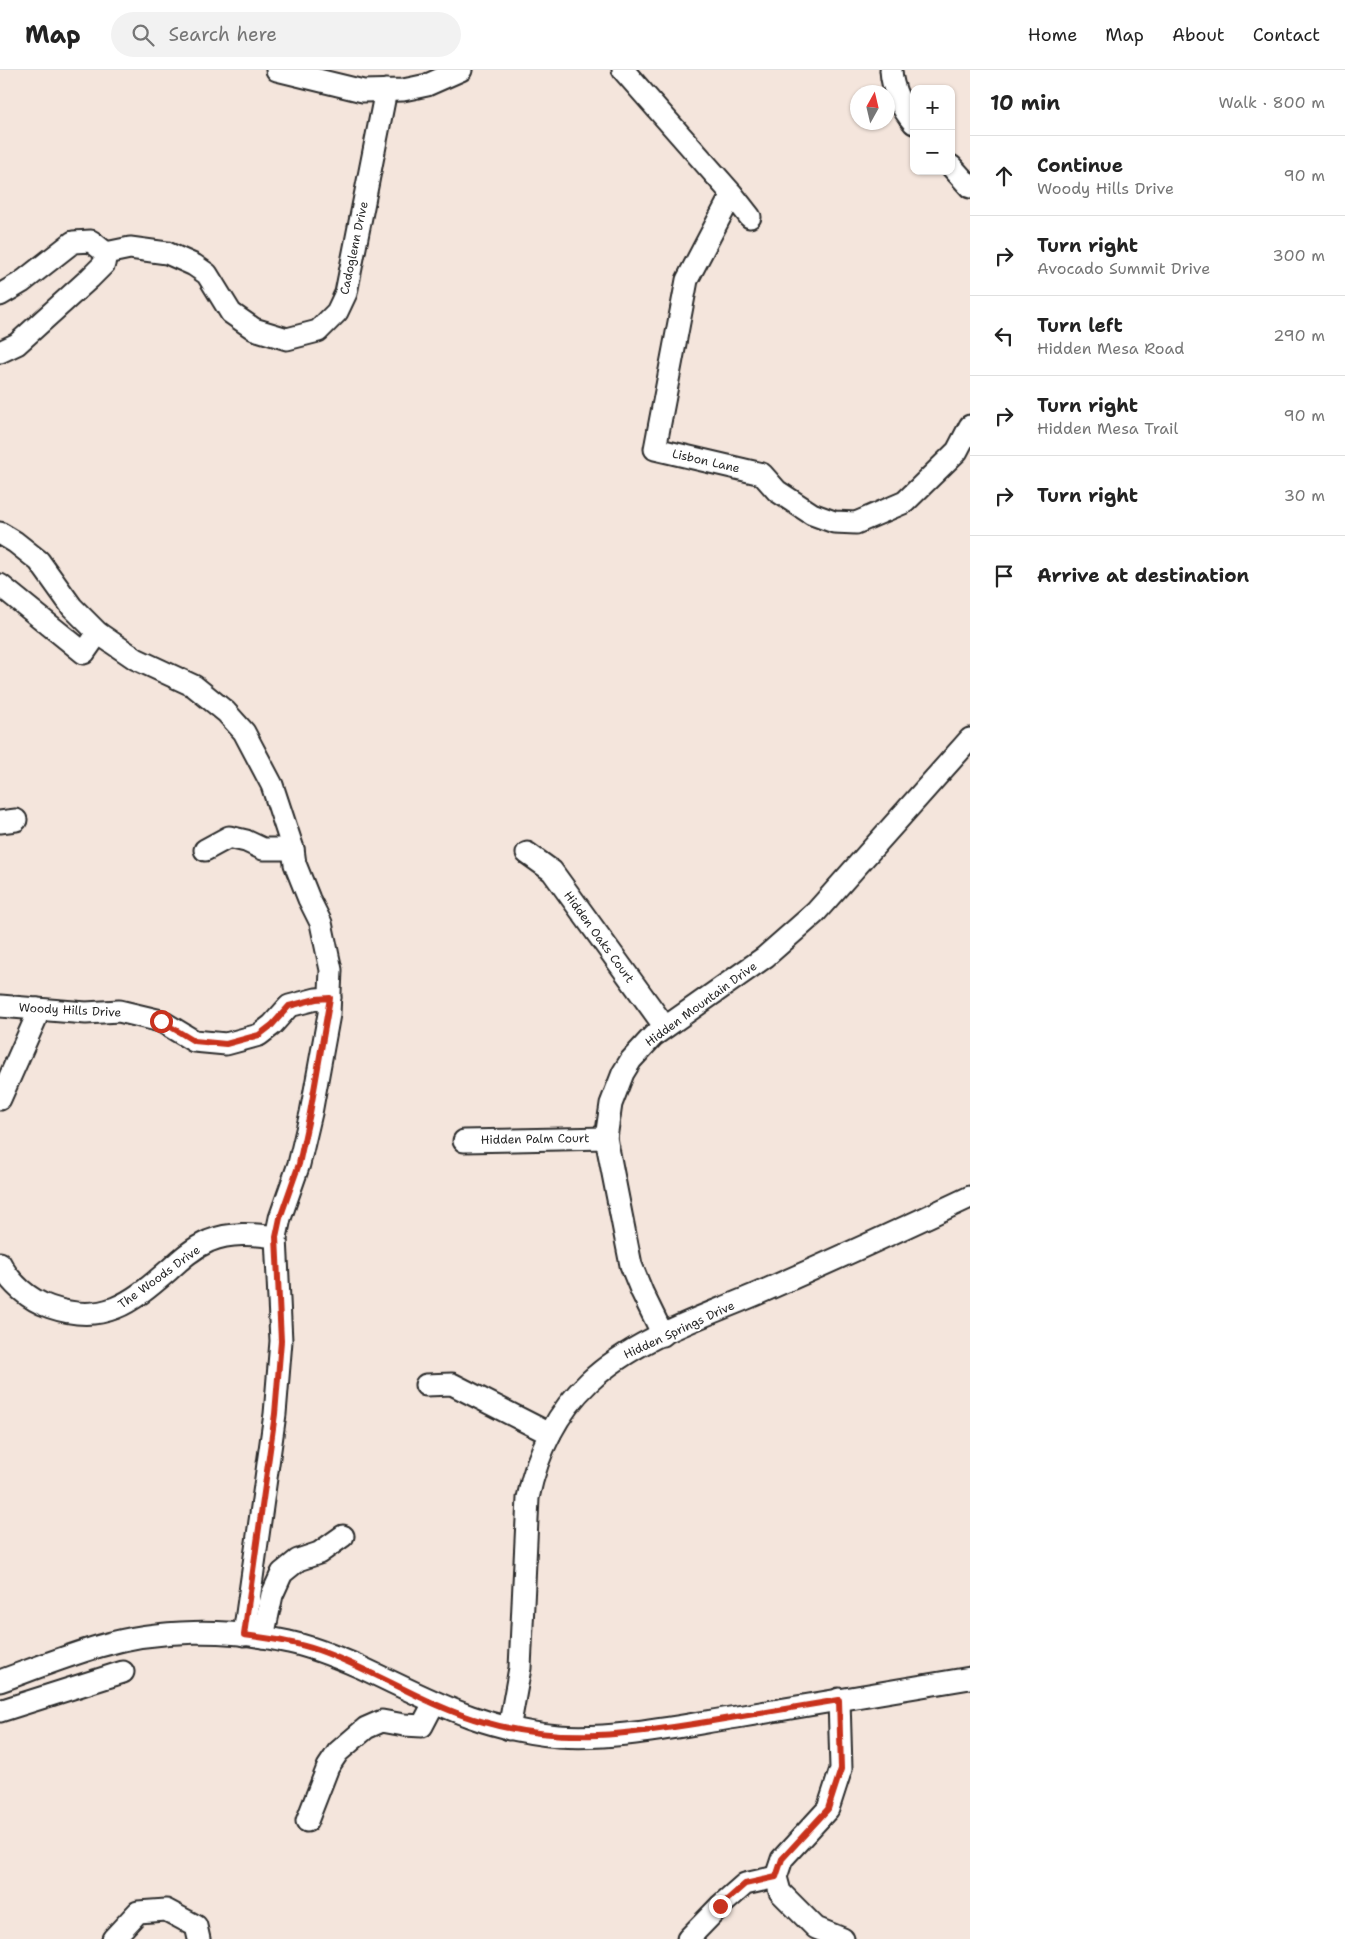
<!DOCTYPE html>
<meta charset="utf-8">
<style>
:root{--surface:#fff;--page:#f2f2f2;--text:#222;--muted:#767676;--line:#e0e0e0}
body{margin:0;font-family:"Shantell Sans",sans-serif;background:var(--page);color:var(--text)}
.controls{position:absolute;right:15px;top:15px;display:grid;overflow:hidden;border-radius:10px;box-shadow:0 1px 4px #0004}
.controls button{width:45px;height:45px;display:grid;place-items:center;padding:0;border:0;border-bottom:1px solid var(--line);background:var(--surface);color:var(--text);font:25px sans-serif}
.compass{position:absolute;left:850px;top:15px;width:45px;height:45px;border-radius:50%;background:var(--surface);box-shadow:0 1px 4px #0004;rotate:8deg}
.stop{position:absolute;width:15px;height:15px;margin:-11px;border:4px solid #c8321e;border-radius:50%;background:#fff}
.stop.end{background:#c8321e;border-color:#fff;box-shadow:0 1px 5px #0008}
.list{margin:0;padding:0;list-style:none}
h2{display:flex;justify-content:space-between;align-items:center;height:65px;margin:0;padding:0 20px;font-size:21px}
h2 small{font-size:16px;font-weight:400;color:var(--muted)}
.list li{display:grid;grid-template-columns:32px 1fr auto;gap:15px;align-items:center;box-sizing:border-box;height:80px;padding:0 20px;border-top:1px solid var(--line)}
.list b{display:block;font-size:19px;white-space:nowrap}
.list p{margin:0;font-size:16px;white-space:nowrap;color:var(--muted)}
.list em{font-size:16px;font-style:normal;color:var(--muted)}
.icon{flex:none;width:28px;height:28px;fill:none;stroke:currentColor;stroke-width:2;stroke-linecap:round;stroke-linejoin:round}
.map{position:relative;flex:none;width:970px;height:1869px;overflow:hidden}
header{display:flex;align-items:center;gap:30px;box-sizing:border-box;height:70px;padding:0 25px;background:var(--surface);border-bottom:1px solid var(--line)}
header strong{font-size:24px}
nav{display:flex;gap:28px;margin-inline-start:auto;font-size:18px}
.search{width:350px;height:45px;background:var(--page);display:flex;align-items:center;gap:12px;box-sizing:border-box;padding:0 18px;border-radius:28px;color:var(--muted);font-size:19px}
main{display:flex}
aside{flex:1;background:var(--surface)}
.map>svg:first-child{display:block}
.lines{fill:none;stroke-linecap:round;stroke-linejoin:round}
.minor-casing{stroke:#2b2b2b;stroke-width:25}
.minor{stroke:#fff;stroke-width:21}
.route{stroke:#c8321e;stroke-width:6}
.labels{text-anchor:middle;stroke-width:4;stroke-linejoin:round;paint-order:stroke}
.street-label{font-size:12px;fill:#2b2b2b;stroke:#fff}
</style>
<header>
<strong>Map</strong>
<div class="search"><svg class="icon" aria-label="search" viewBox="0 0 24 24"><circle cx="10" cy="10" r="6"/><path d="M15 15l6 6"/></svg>Search here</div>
<nav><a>Home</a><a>Map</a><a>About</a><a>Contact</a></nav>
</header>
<main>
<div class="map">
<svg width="970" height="1869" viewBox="0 0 970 1869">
<rect width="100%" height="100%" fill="#f4e5dc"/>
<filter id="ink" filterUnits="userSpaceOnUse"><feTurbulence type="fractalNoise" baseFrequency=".02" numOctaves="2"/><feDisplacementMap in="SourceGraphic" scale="10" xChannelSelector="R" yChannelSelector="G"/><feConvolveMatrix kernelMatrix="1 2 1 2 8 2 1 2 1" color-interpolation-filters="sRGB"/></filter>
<g filter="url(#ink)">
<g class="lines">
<defs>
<g id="minor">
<polyline points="277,0 363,21 403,20 413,18 427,15 461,0"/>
<polyline points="623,0 732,124 750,147"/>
<path d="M891 0C892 19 902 39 914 53"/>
<polyline points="951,96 970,117"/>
<polyline points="732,124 687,210 655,379 762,404 777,421 812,444 834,452 856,453 905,432 957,381 970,356"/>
<polyline points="106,183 130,178 167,183 194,195 207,204 231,243 254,259 287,269 318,261 337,242 346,223 386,20"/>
<polyline points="0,225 22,212 73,172 91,171 106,183"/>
<polyline points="0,282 17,274 90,208 104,194 106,183"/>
<polyline points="0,463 15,472 39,491 72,537 98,563 136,589 194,616 226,642 244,662 272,715 293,779 295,794 309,829 321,853 331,900 329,944 311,1043 299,1094 280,1148 276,1167 281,1271 275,1344 244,1565"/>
<polyline points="0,515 84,583 98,563"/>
<polyline points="0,752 16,750"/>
<polyline points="205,780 229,767 246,771 263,779 293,779"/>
<polyline points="527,783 552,801 665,957"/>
<polyline points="0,936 86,943 119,941 161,951 194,971 226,974 259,965 272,955 289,936 316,929 330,928"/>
<polyline points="0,1029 36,948 37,939"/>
<polyline points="464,1071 606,1068"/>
<path d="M0 1193C10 1213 29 1230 50 1237 103 1255 130 1234 169 1200 181 1189 193 1178 209 1171 231 1162 253 1164 276 1167"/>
<polyline points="663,1265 642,1222 631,1195 606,1068 611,1034 623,1003 631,990 653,966 765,887 815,843 970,669"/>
<polyline points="426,1315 452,1314 550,1364"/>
<polyline points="263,1567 272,1525 282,1503 298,1490 319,1483 343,1466"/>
<path d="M0 1611C33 1599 66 1586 100 1576 157 1559 230 1558 289 1572 313 1577 337 1587 360 1597 429 1629 479 1659 558 1666 617 1670 678 1656 737 1647 815 1634 892 1621 970 1608"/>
<polyline points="839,1629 841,1699 828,1739 782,1789 776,1807 780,1822 816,1858 843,1869"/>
<polyline points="0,1641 123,1602"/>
<path d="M509 1659 520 1598 528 1428C537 1384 556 1343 589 1312 634 1269 703 1247 759 1223 830 1192 900 1160 970 1127"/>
<polyline points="307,1751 328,1697 338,1682 366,1658 382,1651 404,1655 422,1656 434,1633"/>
<polyline points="113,1869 138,1842 166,1840 196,1856 199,1869"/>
<polyline points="688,1869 720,1836 745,1814 776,1807"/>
</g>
</defs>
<use href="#minor" class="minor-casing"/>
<use href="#minor" class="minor"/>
</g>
</g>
<g class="lines" filter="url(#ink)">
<path class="route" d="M161 951 194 971 226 974 259 965 272 955 289 936 316 929 330 928 310 1043 299 1094 280 1148 276 1167 281 1271 275 1344 244 1565C269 1568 294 1572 318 1580 375 1600 426 1636 484 1652 562 1675 634 1664 712 1651 755 1644 797 1637 839 1630L841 1699 828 1739 782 1789 776 1807 745 1814 720 1836"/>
</g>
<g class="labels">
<g class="street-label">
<text transform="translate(354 178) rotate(-78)" y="4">Cadoglenn Drive</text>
<text transform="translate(706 391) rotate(13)" y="4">Lisbon Lane</text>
<text transform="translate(599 867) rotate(54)" y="4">Hidden Oaks Court</text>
<text transform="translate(701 934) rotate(-36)" y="4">Hidden Mountain Drive</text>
<text transform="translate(70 940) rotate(3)" y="4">Woody Hills Drive</text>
<text transform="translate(535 1069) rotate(-1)" y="4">Hidden Palm Court</text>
<text transform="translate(159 1207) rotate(-36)" y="4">The Woods Drive</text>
<text transform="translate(679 1260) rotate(-25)" y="4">Hidden Springs Drive</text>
</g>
</g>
</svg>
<div class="controls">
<button>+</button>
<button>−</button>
</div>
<svg class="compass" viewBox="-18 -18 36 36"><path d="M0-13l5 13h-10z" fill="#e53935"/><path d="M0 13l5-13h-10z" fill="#767676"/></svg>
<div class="stop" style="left:161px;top:951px"></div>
<div class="stop end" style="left:720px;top:1836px"></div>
</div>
<aside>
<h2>10 min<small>Walk · 800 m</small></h2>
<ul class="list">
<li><svg class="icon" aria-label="ahead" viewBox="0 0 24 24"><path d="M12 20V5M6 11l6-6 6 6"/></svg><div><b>Continue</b><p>Woody Hills Drive</p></div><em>90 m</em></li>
<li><svg class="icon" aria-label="right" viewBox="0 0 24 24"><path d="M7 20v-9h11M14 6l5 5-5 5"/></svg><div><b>Turn right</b><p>Avocado Summit Drive</p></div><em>300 m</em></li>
<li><svg class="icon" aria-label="left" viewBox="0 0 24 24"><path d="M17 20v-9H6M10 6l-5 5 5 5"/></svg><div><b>Turn left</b><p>Hidden Mesa Road</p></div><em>290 m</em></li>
<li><svg class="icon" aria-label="right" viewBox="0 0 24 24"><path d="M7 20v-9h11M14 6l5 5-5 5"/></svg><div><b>Turn right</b><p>Hidden Mesa Trail</p></div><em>90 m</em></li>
<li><svg class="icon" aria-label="right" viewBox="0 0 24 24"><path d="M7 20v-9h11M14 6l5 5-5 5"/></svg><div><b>Turn right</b></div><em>30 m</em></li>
<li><svg class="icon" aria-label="arrive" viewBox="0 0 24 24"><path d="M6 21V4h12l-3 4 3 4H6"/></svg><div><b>Arrive at destination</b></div></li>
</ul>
</aside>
</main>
